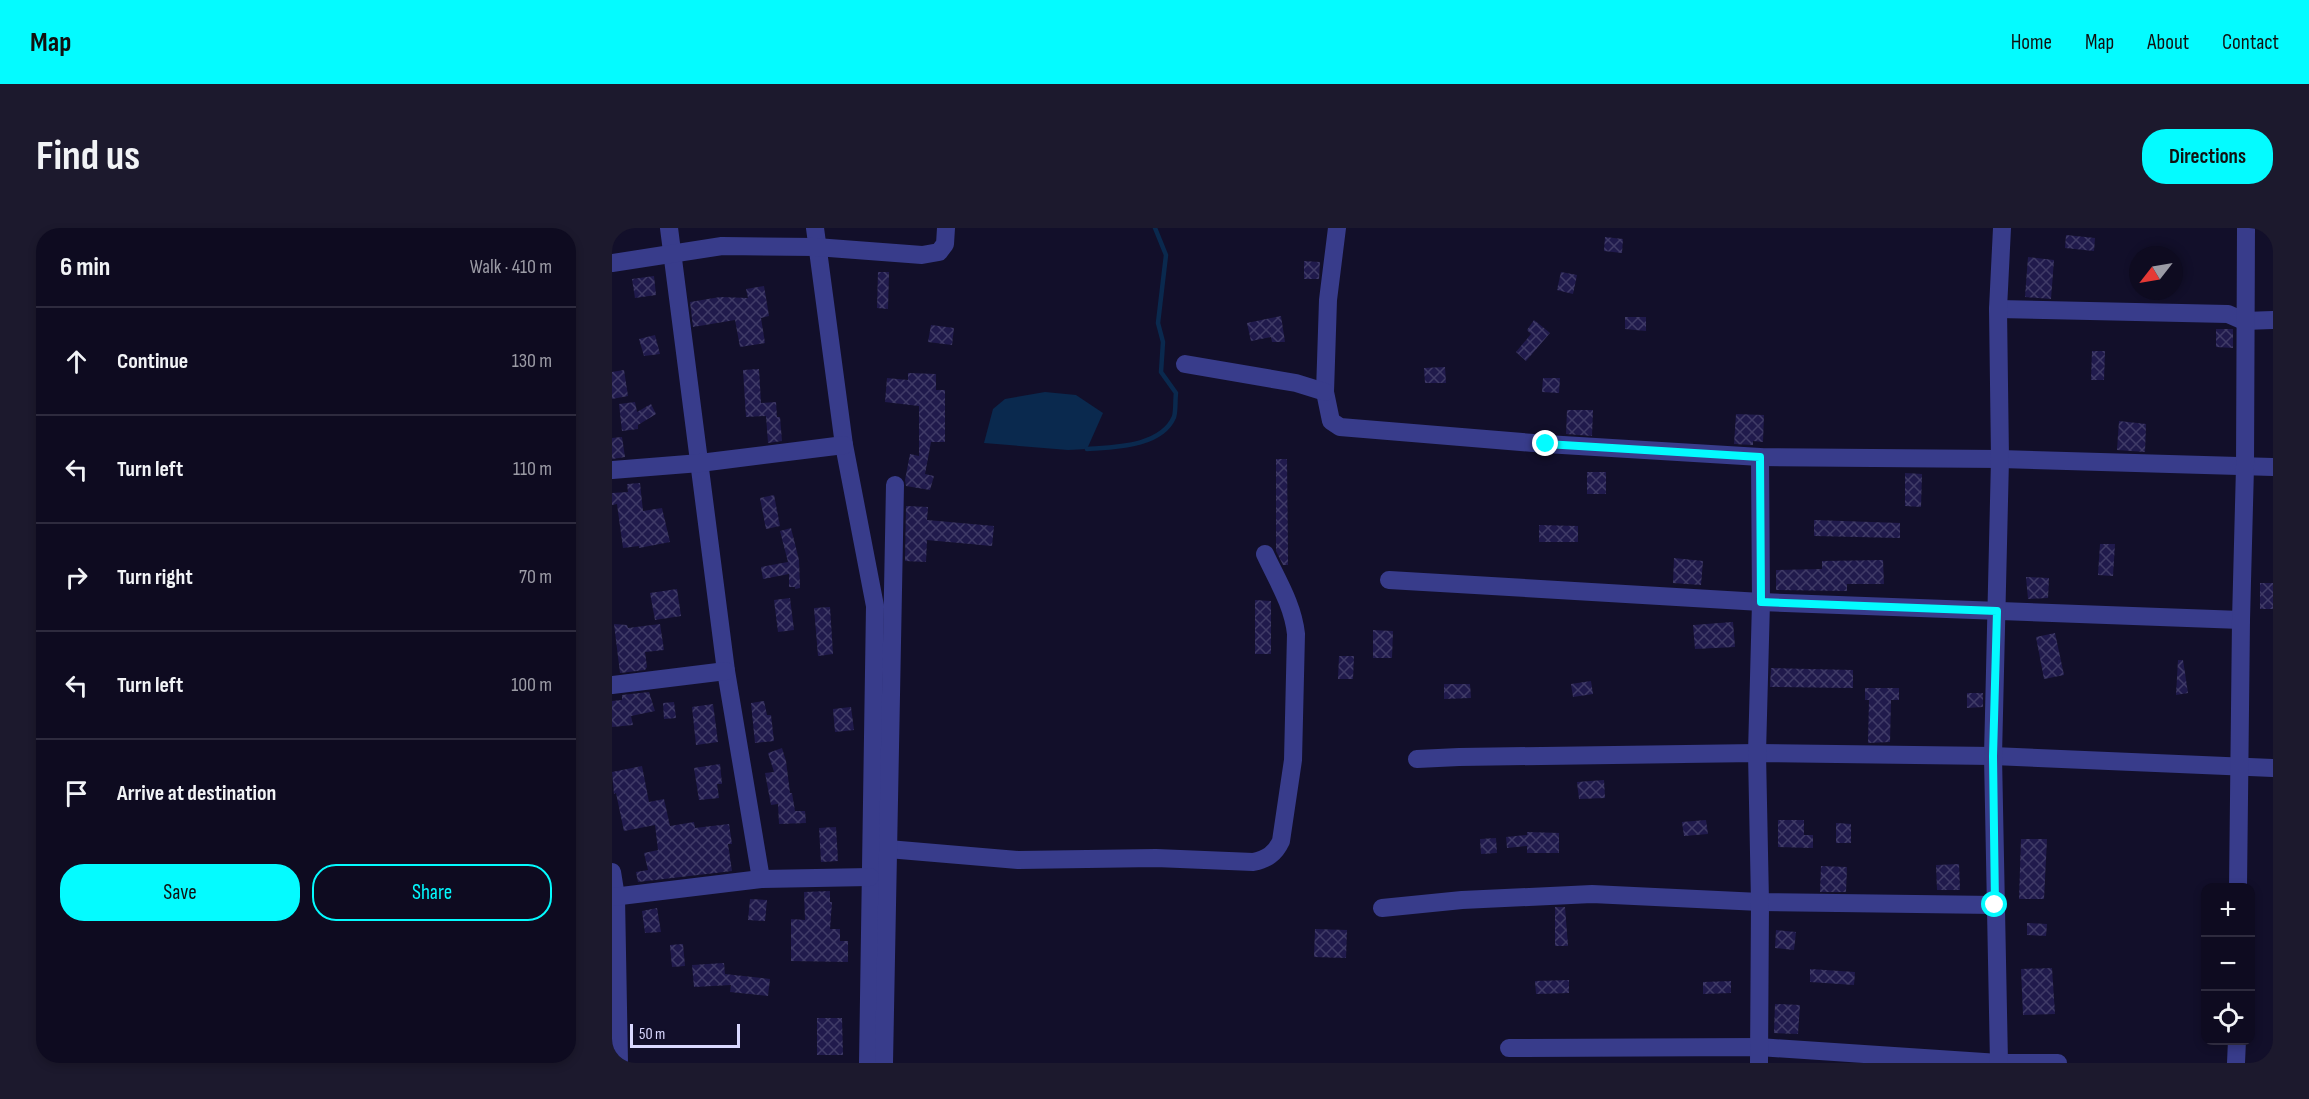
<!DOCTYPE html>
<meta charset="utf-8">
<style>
:root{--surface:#0e0b20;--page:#1c192d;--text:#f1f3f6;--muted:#9b9ba5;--line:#2e2b3e;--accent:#04fbff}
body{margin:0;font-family:"Sofia Sans Condensed",sans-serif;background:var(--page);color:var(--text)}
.controls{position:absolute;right:18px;bottom:18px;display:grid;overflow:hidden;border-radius:12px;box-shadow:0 3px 9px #0003}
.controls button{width:54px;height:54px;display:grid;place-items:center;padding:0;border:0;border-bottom:2px solid var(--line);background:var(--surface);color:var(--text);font:30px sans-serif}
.compass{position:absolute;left:1517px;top:18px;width:54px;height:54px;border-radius:50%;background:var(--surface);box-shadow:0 3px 9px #0003;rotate:239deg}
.scale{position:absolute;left:18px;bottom:15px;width:110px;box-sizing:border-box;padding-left:6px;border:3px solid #dad8ff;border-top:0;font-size:16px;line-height:21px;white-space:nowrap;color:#dad8ff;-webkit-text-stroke:4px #120f2a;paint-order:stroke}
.stop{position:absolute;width:18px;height:18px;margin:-14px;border:4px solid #04fbff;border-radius:50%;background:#fff}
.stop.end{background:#04fbff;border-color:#fff;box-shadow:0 2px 6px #0008}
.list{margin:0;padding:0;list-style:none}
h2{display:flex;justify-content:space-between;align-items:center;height:78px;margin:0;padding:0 24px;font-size:26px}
h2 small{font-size:20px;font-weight:400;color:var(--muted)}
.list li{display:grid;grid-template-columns:39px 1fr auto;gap:18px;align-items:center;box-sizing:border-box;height:108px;padding:0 24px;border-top:2px solid var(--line)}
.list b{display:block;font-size:22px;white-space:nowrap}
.list em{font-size:20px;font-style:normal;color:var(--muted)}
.actions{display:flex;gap:12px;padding:18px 24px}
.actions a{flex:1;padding:14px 0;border:2px solid var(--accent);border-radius:24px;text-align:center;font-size:21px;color:var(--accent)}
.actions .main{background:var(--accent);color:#111}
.icon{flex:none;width:33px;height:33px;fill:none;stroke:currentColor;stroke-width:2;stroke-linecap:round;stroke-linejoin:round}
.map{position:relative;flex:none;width:1661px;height:835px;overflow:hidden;border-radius:24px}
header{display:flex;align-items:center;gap:36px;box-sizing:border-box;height:84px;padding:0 30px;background:var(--accent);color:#111}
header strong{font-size:28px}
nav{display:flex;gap:33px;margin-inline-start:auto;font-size:21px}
.intro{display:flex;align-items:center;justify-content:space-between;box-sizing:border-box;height:144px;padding:0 36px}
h1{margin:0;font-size:42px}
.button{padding:15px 27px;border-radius:24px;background:var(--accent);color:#111;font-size:21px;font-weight:700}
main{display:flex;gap:36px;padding:0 36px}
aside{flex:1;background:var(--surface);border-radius:24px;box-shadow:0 3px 9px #0003}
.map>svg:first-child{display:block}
.water{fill:#0a294e}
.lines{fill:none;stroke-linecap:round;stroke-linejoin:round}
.stream{stroke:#0a294e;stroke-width:4.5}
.building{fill:url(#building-cross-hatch)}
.minor{stroke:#383c8b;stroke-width:18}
.route{stroke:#04fbff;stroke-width:8}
</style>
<header>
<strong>Map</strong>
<nav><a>Home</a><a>Map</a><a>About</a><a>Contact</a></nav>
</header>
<div class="intro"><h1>Find us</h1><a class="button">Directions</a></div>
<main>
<aside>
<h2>6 min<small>Walk · 410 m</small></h2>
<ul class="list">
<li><svg class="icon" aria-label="ahead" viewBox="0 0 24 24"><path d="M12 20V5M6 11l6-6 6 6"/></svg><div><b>Continue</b></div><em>130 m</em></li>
<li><svg class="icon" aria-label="left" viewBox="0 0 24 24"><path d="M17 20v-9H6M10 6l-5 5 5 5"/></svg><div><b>Turn left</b></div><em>110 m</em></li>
<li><svg class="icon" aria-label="right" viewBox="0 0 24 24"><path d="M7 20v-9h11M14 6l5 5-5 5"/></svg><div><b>Turn right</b></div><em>70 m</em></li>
<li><svg class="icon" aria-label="left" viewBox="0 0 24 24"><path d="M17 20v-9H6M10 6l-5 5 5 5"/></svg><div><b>Turn left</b></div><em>100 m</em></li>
<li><svg class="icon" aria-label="arrive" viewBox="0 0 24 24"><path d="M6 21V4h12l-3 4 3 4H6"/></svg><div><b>Arrive at destination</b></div></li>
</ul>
<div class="actions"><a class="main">Save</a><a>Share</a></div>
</aside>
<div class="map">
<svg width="1661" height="835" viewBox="0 0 1661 835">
<defs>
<pattern id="building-cross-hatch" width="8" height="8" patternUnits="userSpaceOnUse" patternTransform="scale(1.5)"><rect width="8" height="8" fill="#201a4c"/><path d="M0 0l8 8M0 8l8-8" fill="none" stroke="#403b67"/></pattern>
</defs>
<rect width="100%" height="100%" fill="#120f2a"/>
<polygon class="water" points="433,164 464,167 491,185 475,221 456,222 372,215 381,181 393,171"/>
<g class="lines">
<path class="stream" d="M475 221C502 219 549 219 562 189 564 183 563 172 564 165L549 144 551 114 546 95 554 27 543 0"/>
</g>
<g class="building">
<polygon points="1454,7 1483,10 1482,23 1453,20"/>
<polygon points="993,9 1011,11 1010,25 992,23"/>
<polygon points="1416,29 1442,32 1439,71 1413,69"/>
<polygon points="692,33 708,34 707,51 692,51"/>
<polygon points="266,44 277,44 276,81 265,80"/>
<polygon points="949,44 965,47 961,66 945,62"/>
<polygon points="42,48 44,67 23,70 20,51"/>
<polygon points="152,58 157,88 149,90 153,115 128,119 123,92 81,99 78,74 108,69 136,70 134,61"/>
<polygon points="669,88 673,114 660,114 659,109 639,113 635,95"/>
<polygon points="1013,89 1034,89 1034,103 1013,101"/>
<polygon points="922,92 938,105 914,133 904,124 919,106 915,102"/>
<polygon points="319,97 342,100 340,117 316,114"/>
<polygon points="1604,101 1621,101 1621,120 1604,119"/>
<polygon points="43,107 48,126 32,128 27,111"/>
<polygon points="1480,123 1493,123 1492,152 1479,152"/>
<polygon points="833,139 834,155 813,155 812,140"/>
<polygon points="147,141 149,175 164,174 165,189 168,189 170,213 156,215 154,188 134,189 131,142"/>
<polygon points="12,142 16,168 0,171 0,144"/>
<polygon points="296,145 324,146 324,162 333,162 333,214 319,214 313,246 322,248 318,262 294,258 293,252 298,226 307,228 307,178 273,174 275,150 296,152"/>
<polygon points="931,150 948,150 947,165 930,164"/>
<polygon points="23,174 25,184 39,176 44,186 26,197 26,201 10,203 7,176"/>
<polygon points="955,182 981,182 980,208 954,206"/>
<polygon points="1124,186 1152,187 1151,214 1141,213 1141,217 1122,216"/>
<polygon points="1507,193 1534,196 1533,224 1505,222"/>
<polygon points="10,209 13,229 0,231 0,210"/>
<polygon points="664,231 675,231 676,337 671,337 664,323"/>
<rect x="975" y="244" width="19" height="22"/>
<polygon points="1293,245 1310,246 1309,279 1293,278"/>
<polygon points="28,255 31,283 50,280 58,314 27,320 27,318 11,320 5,276 0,277 0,265 16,264 15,256"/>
<polygon points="162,267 168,298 154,301 148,270"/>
<polygon points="294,278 316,279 315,292 382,298 380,318 315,312 314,334 293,333"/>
<polygon points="1202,292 1288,295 1288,310 1202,308"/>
<polygon points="927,297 966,298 966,314 927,314"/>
<polygon points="179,300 187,332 188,360 183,361 183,359 177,359 177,346 151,351 149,339 176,334 168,303"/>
<polygon points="1488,316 1503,316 1501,348 1486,347"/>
<polygon points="1062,330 1091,333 1089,357 1061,355"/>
<polygon points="1271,332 1272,356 1235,356 1235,363 1164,362 1164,342 1210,341 1210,333"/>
<polygon points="1414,349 1437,350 1436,370 1416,371"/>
<rect x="1648" y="355" width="13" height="26"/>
<polygon points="65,361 69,388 43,392 38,365"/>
<polygon points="178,370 182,402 166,404 162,372"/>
<polygon points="643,372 659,373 659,426 643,426"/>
<polygon points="218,379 221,426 206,428 202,380"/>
<polygon points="1121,394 1123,419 1083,421 1081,397"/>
<polygon points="2,396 15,397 16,400 48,396 52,422 33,424 35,439 33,442 8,445"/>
<polygon points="761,402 781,403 780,430 761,430"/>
<polygon points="1443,405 1452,447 1432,451 1424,409"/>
<polygon points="727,428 742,428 741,451 726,451"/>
<polygon points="1566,432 1571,432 1576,465 1564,467"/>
<polygon points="1159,440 1241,442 1241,460 1158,459"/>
<polygon points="979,453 981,466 961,469 959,456"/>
<polygon points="832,456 858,456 859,470 832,471"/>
<polygon points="1253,460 1287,460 1287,472 1279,472 1278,514 1256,515 1257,472 1253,472"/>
<polygon points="37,464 43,483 19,488 21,497 0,499 0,473 10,472 10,467"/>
<polygon points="1355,465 1371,465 1371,479 1355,480"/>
<polygon points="152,473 155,487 159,487 162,513 143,515 139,475"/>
<polygon points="62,474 64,490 52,491 51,475"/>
<polygon points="101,476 106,514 84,517 80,479"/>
<polygon points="239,479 242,502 223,504 221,481"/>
<polygon points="170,520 174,533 178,565 180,565 183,583 193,583 194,595 167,596 166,576 159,577 153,545 162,544 156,525"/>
<polygon points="108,536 110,556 105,556 107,570 87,572 82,540"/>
<polygon points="30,538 37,574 52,571 58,598 82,594 83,600 117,596 120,616 116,616 120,643 26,654 24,644 36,642 32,625 46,622 43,597 12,603 4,565 2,566 0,544"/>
<polygon points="992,552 993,570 967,571 965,554"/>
<polygon points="1094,592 1096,606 1072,608 1070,594"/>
<polygon points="1166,592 1192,592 1192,607 1201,607 1201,620 1166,619"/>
<polygon points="1224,595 1239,596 1239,615 1224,615"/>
<polygon points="224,599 226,633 209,634 207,600"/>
<polygon points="915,604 947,605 947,625 915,625 915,618 895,620 894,609 915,607"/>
<polygon points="884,610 885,625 869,626 868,611"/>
<polygon points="1409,611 1435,611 1432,671 1407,671"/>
<polygon points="1347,636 1348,662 1325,662 1324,637"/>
<polygon points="1209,638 1235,639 1234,664 1208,664"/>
<polygon points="218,663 218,674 220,674 218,701 228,701 228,713 236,713 236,734 179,733 179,691 193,692 192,664"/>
<polygon points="138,671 155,672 153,693 136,692"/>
<polygon points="943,679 953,679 956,718 943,718"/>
<polygon points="45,680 49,704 33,705 30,683"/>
<polygon points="1415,695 1435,696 1434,708 1415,707"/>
<polygon points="703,701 735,702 734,730 702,729"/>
<polygon points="1164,702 1184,704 1182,722 1163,720"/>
<polygon points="71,716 73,738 60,739 58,717"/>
<polygon points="112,735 113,746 158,751 156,768 118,764 119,757 82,759 80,737"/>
<polygon points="1440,740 1443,786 1411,787 1409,741"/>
<polygon points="1198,741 1243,744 1242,757 1198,754"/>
<polygon points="957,752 957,765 924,766 923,753"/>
<polygon points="1119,753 1119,765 1091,766 1091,754"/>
<polygon points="1163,776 1188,777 1186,806 1162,805"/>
<polygon points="205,790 230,790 231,827 205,827"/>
</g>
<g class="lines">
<g class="minor">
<polyline points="57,0 114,443 149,651"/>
<polyline points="203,0 232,217 263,378 256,835"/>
<polyline points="725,0 716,72 713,164 719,193 728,199 934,216 1148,229 1388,231 1661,239"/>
<polyline points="0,35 110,18 204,19 310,27 327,24 333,16 334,0"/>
<polyline points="1386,81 1616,86 1632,93 1661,92"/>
<polyline points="573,136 684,155 713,164"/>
<polyline points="0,242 88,235 232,217"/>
<polyline points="777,352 1149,374 1629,392"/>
<polyline points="0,457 114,443"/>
<polyline points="805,531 847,529 1145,525 1381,528 1661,540"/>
<path d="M276 621 406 632 544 630 641 634C655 631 663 626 669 613L681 532 684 406C681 377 665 352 653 326"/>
<polyline points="0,644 4,669 7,835"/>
<polyline points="1626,660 1629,392 1633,239 1634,0"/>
<polyline points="0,669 149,651 258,649"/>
<polyline points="770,680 850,672 980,666 1148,674 1383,677"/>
<polyline points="897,820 1147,819 1387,835 1446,835"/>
<polyline points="272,835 283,257"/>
<polyline points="1147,835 1148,674 1145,525 1149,374 1148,229"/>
<polyline points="1387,835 1381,528 1388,231 1386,81 1390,0"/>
<polyline points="1624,835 1625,812"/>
</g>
</g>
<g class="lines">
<polyline class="route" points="934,216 1148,229 1149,374 1385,383 1381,528 1383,677"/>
</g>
</svg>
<div class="controls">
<button>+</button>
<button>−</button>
<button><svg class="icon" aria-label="locate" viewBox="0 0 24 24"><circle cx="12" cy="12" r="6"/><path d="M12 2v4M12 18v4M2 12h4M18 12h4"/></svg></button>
</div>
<svg class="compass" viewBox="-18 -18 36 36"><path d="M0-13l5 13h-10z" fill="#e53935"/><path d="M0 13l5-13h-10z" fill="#9b9ba5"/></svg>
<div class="scale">50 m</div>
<div class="stop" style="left:1383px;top:677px"></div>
<div class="stop end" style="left:934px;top:216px"></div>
</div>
</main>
